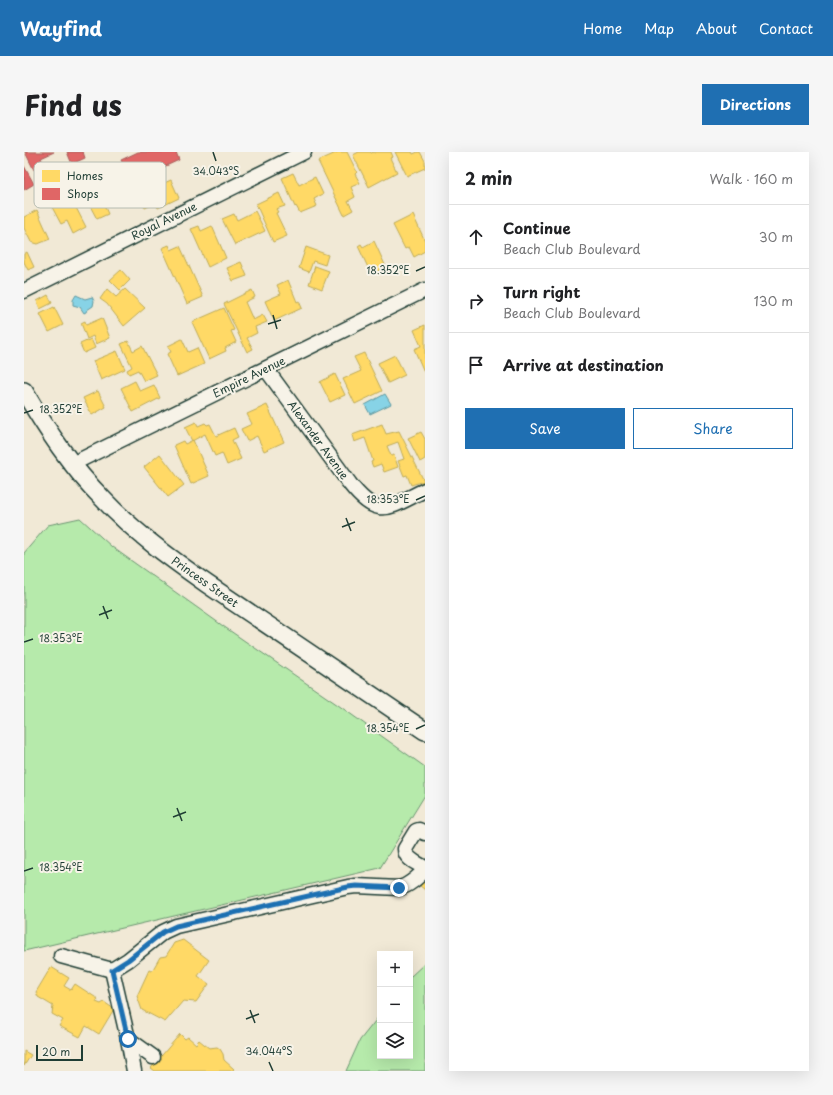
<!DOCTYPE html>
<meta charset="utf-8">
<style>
:root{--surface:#fff;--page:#f6f6f6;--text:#202124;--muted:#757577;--line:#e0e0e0;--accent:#1f6fb2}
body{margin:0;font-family:"Playpen Sans",sans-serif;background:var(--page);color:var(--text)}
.controls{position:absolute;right:12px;bottom:12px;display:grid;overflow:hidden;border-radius:0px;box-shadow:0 4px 16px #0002}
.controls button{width:36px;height:36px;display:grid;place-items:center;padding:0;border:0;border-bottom:1px solid var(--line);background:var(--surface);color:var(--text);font:20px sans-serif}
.scale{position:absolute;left:12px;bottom:10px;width:47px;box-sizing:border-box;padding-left:4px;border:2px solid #1f3d34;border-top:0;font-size:11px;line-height:14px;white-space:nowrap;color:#1f3d34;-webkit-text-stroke:3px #f7f3e8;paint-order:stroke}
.stop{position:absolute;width:12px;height:12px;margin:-9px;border:3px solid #1f6fb2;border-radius:50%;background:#fff}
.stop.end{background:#1f6fb2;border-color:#fff;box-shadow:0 1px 4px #0008}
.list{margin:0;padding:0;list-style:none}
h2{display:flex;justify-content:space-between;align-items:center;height:52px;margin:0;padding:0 16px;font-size:17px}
h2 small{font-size:13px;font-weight:400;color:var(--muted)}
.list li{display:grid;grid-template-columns:26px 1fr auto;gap:12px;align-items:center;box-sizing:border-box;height:64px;padding:0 16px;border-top:1px solid var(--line)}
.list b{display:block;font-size:15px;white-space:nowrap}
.list p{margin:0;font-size:13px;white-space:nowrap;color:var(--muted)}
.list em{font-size:13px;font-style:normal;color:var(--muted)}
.actions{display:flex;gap:8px;padding:12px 16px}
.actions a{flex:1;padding:9px 0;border:1px solid var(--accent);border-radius:0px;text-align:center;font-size:14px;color:var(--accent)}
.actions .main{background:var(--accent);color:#fff}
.icon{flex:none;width:22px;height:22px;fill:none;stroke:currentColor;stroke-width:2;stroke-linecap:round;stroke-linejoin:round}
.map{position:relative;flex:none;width:401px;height:919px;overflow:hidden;border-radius:0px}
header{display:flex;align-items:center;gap:24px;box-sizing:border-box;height:56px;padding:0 20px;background:var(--accent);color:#fff}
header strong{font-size:19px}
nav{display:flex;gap:22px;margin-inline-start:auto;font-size:14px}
.intro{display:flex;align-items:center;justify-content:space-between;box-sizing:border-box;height:96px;padding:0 24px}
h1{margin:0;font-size:28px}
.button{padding:10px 18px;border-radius:0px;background:var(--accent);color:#fff;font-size:14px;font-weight:700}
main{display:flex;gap:24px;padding:0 24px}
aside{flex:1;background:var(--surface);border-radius:0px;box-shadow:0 4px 16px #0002}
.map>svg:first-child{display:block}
.green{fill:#b6eaab;stroke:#6a9470}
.water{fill:#87d3e6;stroke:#5d979f}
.homes{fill:#ffd966;stroke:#bcaa57}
.shops{fill:#e06666;stroke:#a65a57}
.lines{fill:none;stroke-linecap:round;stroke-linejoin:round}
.minor-casing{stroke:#1f3d34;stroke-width:17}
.tertiary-casing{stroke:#1f3d34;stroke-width:20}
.minor{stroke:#f7f3e8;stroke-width:14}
.tertiary{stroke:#f7f3e8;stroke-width:17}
.route{stroke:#1f6fb2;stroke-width:5}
.ticks{fill:none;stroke:#1f3d34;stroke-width:1.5}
.labels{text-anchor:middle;stroke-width:4;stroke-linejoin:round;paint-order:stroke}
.street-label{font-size:11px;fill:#1f3d34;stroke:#f7f3e8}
.key{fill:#f7f3e8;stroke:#b6bcb2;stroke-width:1}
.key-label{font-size:11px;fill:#1f3d34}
.ticks-label{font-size:10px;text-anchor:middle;fill:#1f3d34;stroke:#f7f3e8;stroke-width:4;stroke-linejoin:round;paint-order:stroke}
</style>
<header>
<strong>Wayfind</strong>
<nav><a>Home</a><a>Map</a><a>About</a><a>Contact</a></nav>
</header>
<div class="intro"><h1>Find us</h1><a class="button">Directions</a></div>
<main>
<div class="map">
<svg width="401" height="919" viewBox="0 0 401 919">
<rect width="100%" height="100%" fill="#f1e9d6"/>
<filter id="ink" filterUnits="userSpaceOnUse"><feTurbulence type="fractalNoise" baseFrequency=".025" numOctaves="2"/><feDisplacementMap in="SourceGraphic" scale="8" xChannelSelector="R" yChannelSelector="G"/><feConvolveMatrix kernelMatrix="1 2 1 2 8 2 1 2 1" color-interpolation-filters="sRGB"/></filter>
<g filter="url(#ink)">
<g class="green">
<polygon points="56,366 88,395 199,474 314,553 401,615 401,643 356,716 0,799 0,401 24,373"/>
<polygon points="401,811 401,919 322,919 336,888 356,863 356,904 386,904 386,825"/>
</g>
<g class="water">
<polygon points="52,143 61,147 68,145 70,149 69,154 63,158 62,160 60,161 56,155 49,153 49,148"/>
<polygon points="361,242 367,252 346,262 341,253"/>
</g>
<g class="homes">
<polygon points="314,0 323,0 333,20 331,22 336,31 327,35 331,45 324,49 329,58 320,63 294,9"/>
<polygon points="335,0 346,0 347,1 350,0 350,1 352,0 367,0 369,5 366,6 373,20 345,35 329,3"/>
<polygon points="371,0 388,0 389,2 394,0 396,0 401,9 401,16 383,24"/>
<polygon points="269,21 275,33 291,25 299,42 290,47 293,54 276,61 272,54 271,55 258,26"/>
<polygon points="75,22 83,39 89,36 92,42 78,48 84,62 73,67 65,52 71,49 61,29"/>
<polygon points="147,28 155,46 134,56 132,51 121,56 115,42"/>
<polygon points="33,36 36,44 44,40 62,75 49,82 43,69 37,72 21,42"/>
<polygon points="255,41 261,54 252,57 254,60 252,61 263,84 249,90 232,52"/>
<polygon points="13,58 26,87 14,92 7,90 0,76 0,65"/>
<polygon points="231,59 241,79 211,93 198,67 210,62 213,68"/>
<polygon points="389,63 401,89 401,99 390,105 385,95 381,97 369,73"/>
<polygon points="175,74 177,79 188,74 202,106 184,115 167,77"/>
<polygon points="350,89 362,115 347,122 334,94 337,92 339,95"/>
<polygon points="145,93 147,98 156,94 179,145 163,152 138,96"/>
<polygon points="282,95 304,103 301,113 289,109 285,120 275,116"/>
<polygon points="3,100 10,115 4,118 0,110 0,102"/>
<polygon points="217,110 223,124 209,129 203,116"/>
<polygon points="291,114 305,119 298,137 285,132"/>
<polygon points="97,118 106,128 96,138 86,128"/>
<polygon points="264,128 273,150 275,149 278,156 250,169 241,149 257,142 253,133"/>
<polygon points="83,137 92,145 101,137 121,156 100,174 83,152 76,147"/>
<polygon points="228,138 231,145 221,150 229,168 239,163 243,170 231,175 233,181 223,186 229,197 223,200 200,152"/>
<polygon points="24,143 28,151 16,157 13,149"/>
<polygon points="30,155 39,173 25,180 16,162"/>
<polygon points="200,156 210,178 207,179 212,190 201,196 202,199 185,207 168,170"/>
<polygon points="78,166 86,186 72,192 69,184 63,187 57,171 61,169 62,173"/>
<polygon points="401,173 401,222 390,197 397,194 390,178"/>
<polygon points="67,187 71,196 60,201 56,192"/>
<polygon points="158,187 164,200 173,196 180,212 153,224 143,202 147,200 144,194"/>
<polygon points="104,189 109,199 118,194 133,223 120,229 114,218 105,222 103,218 108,215 97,192"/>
<polygon points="93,199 101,217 77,228 69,209"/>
<polygon points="340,201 358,239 331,252 319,227 337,219 330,205"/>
<polygon points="371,203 381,223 364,231 354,211"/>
<polygon points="311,222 321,243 306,250 296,230"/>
<polygon points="111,229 116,239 130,233 136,246 109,260 97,236"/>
<polygon points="74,239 82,255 68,263 59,246"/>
<polygon points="243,253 260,290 240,299 233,284 223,289 217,277 228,272 223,262"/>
<polygon points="172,270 174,274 181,271 183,273 186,272 192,284 210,276 214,285 208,288 217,307 203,313 198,301 191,304 181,282 168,289 161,275"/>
<polygon points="358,272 362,282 375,279 400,329 387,333 383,323 380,324 374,309 380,307 374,290 363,294 367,304 370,303 374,315 360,320 357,312 349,315 347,310 349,309 341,286 330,290 328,283"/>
<polygon points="397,280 401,287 401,307 396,310 384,286"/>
<polygon points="169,288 185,324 167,332 150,293 159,289 161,292"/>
<polygon points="136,302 160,333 144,345 120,315"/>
<polygon points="401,726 401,738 395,733"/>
<polygon points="159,788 185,808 174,824 185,832 172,850 159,849 141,870 118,858 113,844 125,818 128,819 136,805 142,804 150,791"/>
<polygon points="27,815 45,826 40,834 47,838 51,832 74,847 72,850 77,852 80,850 90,857 75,882 62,874 56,885 35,874 39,868 28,862 29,854 14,845 12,840"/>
<polygon points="156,882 161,887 164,885 172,892 175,888 185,896 193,895 196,897 199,902 200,908 210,917 208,919 131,919 127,916"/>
<polygon points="0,899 7,903 0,914"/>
</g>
<g class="shops">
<polygon points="1,0 30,0 17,6 20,13 10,18"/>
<polygon points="43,0 59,0 61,6 48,12"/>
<polygon points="114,0 152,0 155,8 107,30 97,8"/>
<polygon points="0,14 10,32 0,38"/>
</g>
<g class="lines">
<defs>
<g id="minor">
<polyline points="0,139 280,0"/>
<path d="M242 217 326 332C355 369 365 355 401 338"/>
<polyline points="48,312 401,138"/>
<path d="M401 681 395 678 392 679 381 697C381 707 393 711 401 716"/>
<polyline points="37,804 88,818"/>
<polyline points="104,887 129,905"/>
<path d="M110 919 104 887 88 818 104 808 139 780 152 774 324 735 332 734 375 736C385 734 394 725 401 718"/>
</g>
<path id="tertiary" d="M0 239C23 278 47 315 79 347 110 380 146 406 183 432L401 579"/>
</defs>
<use href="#minor" class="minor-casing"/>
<use href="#tertiary" class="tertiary-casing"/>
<use href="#minor" class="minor"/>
<use href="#tertiary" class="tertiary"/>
</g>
</g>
<g class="lines" filter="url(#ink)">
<polyline class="route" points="104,887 88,818 104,808 139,780 152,774 324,735 332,734 375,736"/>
</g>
<path class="ticks" d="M189 0 192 9M392 119 401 115M249 163 253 177M244 172 257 168M0 261 9 258M392 348 401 344M322 366 327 379M318 375 331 370M79 454 84 467M75 463 88 458M0 490 9 487M392 577 401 573M153 656 158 669M149 665 162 660M0 719 9 716M226 858 231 871M222 867 235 862M245 910 249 919"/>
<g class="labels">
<g class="street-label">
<text transform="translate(140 69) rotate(-26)" y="4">Royal Avenue</text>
<text transform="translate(225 225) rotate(-26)" y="4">Empire Avenue</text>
<text transform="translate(294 288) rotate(54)" y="4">Alexander Avenue</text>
<text transform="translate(181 430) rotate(35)" y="4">Princess Street</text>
</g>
</g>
<rect x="10" y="10" width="132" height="46" rx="6" class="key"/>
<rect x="18" y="18" width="18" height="12" fill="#ffd966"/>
<rect x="18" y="36" width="18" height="12" fill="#e06666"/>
<g class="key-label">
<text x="43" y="28">Homes</text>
<text x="43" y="46">Shops</text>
</g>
<g class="ticks-label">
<text x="192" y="23">34.043°S</text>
<text x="364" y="122">18.352°E</text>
<text x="37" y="261">18.352°E</text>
<text x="364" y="351">18.353°E</text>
<text x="37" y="490">18.353°E</text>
<text x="364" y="580">18.354°E</text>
<text x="37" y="719">18.354°E</text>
<text x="245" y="903">34.044°S</text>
</g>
</svg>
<div class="controls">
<button>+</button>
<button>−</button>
<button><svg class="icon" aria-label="layers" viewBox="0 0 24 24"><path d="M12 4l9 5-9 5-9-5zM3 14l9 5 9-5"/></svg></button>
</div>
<div class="scale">20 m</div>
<div class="stop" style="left:104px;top:887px"></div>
<div class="stop end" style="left:375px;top:736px"></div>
</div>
<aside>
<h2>2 min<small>Walk · 160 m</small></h2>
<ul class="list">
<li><svg class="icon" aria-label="ahead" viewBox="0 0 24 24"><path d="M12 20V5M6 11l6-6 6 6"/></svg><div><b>Continue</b><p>Beach Club Boulevard</p></div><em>30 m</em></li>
<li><svg class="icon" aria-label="right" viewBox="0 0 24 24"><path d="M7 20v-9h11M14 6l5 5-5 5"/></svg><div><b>Turn right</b><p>Beach Club Boulevard</p></div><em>130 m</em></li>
<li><svg class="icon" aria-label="arrive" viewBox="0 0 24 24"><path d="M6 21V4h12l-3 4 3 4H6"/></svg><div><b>Arrive at destination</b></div></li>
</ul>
<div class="actions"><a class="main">Save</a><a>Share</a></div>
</aside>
</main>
